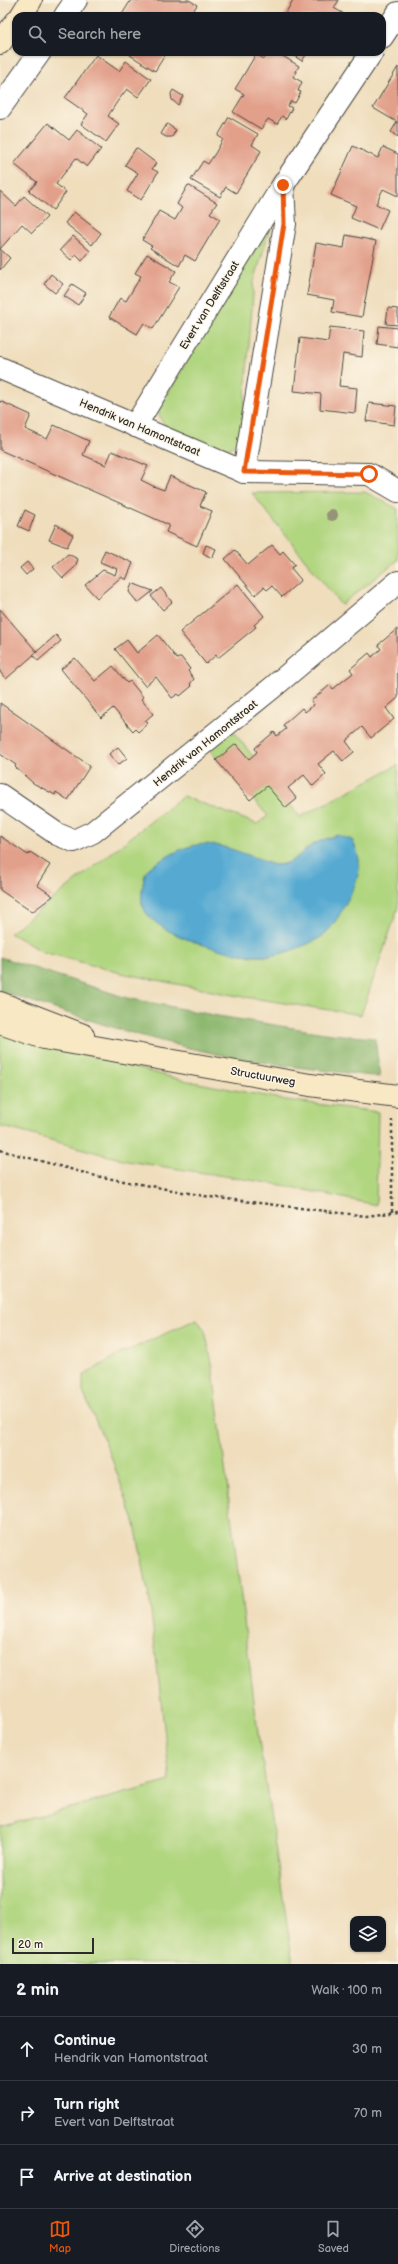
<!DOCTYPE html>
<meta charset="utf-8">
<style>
:root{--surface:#171b24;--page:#20242c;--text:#f1f3f6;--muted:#9ea1a6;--line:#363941;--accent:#ea580c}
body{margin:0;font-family:"Balsamiq Sans",sans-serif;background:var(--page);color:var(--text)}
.controls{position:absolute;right:12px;bottom:12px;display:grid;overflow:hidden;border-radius:8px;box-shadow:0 1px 3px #0004}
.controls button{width:36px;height:36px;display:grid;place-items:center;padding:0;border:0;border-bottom:1px solid var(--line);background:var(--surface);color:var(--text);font:20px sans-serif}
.scale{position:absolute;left:12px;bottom:10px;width:82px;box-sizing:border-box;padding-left:4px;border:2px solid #2b2b2b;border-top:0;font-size:11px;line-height:14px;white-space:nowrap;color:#2b2b2b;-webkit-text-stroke:3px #fcf5e5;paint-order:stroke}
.stop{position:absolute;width:12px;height:12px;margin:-9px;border:3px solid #ea580c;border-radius:50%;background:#fff}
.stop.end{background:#ea580c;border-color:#fff;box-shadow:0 1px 4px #0008}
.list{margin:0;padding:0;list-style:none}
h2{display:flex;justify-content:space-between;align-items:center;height:52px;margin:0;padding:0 16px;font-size:17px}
h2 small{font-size:13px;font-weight:400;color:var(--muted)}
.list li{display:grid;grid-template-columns:26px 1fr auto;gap:12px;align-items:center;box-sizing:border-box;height:64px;padding:0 16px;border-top:1px solid var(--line)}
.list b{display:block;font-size:15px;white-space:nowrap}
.list p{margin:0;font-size:13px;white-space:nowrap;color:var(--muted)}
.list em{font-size:13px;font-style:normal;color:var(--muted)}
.icon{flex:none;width:22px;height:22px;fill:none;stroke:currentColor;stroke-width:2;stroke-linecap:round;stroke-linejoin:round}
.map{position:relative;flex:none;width:398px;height:1964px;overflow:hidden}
.search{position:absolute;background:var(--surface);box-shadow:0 1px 3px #0004;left:12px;right:12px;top:12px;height:44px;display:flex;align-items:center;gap:10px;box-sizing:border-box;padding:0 14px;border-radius:12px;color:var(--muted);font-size:15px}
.sheet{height:244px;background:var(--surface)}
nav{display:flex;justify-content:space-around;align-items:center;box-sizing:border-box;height:56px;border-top:1px solid var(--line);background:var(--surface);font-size:11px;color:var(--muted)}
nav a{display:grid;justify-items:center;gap:2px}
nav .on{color:var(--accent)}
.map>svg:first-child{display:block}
.green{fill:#b1d680;stroke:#6e8056;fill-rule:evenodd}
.forest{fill:#8cb76e;stroke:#5c714c}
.water{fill:#57aad2;stroke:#416a7e}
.building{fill:#e2a08b}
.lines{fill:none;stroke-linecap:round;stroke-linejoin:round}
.street-casing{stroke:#484641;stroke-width:24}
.secondary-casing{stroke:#484641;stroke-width:24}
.path{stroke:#484641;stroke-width:2.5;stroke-dasharray:3 3;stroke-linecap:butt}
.street{stroke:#fff;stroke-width:22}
.secondary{stroke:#f8e8c3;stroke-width:22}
.tree{fill:#959378}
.route{stroke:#ea580c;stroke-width:5}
.labels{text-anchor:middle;stroke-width:3;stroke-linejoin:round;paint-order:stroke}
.street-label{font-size:11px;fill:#2b2b2b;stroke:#fcf5e5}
</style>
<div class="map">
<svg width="398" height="1964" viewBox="0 0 398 1964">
<rect width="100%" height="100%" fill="#fcf5e5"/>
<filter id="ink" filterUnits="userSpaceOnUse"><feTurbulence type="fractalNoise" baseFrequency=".025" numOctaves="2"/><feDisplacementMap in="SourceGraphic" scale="8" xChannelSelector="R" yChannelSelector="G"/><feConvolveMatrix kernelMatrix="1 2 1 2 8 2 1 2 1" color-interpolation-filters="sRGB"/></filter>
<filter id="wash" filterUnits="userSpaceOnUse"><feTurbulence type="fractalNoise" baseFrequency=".012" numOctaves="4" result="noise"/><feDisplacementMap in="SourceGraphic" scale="16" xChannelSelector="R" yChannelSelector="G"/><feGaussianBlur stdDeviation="0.9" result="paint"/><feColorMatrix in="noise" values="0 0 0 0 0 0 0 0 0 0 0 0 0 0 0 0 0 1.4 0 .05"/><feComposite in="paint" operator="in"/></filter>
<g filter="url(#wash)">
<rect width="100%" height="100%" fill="#efddbc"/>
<g class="green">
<path d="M268 225 270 228 254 282 242 435C238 440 234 448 226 449 212 451 181 437 169 429 162 424 160 417 158 410Z"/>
<polygon points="365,492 398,509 398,560 341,605 252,493"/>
<path d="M230 727 300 817 398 765V908L361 1015 232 995 121 973 43 952 10 933 183 796 257 824 268 816 207 747ZM216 845C232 850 259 863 276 865 288 866 300 856 308 848L324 935C307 943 289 953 270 956 239 960 171 936 148 915Z"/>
<polygon points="0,1032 178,1079 286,1100 378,1112 376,1205 282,1185 127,1161 0,1126"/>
<polygon points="197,1319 205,1331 212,1363 258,1733 293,1964 0,1964 0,1827 170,1781 150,1603 135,1524 109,1451 83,1392 83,1376 116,1356"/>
</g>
<path class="forest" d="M0 957 127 998 218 1016 331 1034 375 1038 380 1077C324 1070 267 1065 212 1053 140 1038 70 1014 0 991Z"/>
<path class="water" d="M338 835 352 840C365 864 359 878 347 901 341 913 334 925 325 934 315 943 282 955 269 956 240 958 166 939 148 915 141 907 141 900 142 890 143 884 144 874 148 869 151 865 170 855 176 852 207 836 226 848 257 858 263 860 271 865 277 865 291 865 298 855 308 848 317 841 328 838 338 835Z"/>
<g id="blocks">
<g class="building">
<polygon points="131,0 189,0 197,5 190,16 121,16"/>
<polygon points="293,0 339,0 334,8 344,14 343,16 284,16"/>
<polygon points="132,52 167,52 155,71 130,55"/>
<polygon points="269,52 276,52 299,66 293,77 302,82 298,91 301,92 295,103 291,101 288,106 292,108 286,119 282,116 277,124 268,119 261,129 233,112 244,94 235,89 243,76 256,54 264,59"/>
<polygon points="288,52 308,52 302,61"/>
<polygon points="96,55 119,71 126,61 151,79 138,97 127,89 117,102 108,116 119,124 106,142 81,124 88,114 65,98"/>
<polygon points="398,67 398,137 391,132 397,122 373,108"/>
<polygon points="173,90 183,96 178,105 172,100 171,94"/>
<polygon points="229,117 258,134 252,145 261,151 236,193 226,187 220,197 191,180 203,161 208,164 216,152 223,139 218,136"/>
<polygon points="48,123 69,140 77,130 101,149 87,167 76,158 56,184 66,192 53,210 29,191 37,182 14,164"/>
<polygon points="167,124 176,130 172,137 166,137 161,134"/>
<polygon points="353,146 378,158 383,147 398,154 398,196 383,189 376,204 388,210 379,230 351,218 356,206 331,195"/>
<polygon points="136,148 156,163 152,169 158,172 141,200 127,191 138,173 125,165"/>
<polygon points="188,185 217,203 210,213 220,219 195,261 185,255 179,266 150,248 152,246 142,240 159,211 175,220 182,208 177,204"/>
<polygon points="0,191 16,206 24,196 47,217 32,233 22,224 0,249"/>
<polygon points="74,212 101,233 92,245 65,223"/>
<polygon points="346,235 376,241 362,317 332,312 334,300 307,295 316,243 344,248"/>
<polygon points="73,236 90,251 82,261 76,255 71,260 60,250"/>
<polygon points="0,249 10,258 0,270"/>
<polygon points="147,254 176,271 169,282 179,287 153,329 144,323 137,334 109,317 120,298 126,301 141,276 135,273"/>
<polygon points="51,274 63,284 55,293 44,284"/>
<polygon points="72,284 86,293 78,305 64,296"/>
<polygon points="388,308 398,309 398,325 386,324"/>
<polygon points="379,326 398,328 398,347 377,344"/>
<polygon points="330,327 364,331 362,357 343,354 339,386 357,388 355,413 320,409 321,394 294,391 300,338 328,342"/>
<polygon points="0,401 31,415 25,429 47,439 54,425 89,441 83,455 106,465 112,451 148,466 141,480 153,486 164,490 170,476 206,492 200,506 212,511 197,546 166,532 169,525 0,450"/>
<polygon points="369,403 396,406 394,425 366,421"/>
<polygon points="25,510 35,515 29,531 18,526"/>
<polygon points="56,524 73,535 67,547 49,540"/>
<polygon points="206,545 216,549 212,558 203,553"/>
<polygon points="272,545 280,554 283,551 295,565 291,568 301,580 282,597 272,586 267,590 264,587 255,595 225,559 235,550 248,565"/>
<polygon points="105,550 133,563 126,580 121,577 97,598 85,585 103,570 115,575 117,569 100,562"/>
<polygon points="68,554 78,559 75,567 63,578 53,567"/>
<polygon points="27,562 33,569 26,575 20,568"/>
<polygon points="132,583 142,587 153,591 138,603 129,592"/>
<polygon points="238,584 264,616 254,625 256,627 218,658 216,655 206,664 180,632"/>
<polygon points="161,588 172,602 163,610 151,596"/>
<polygon points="0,609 37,652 6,679 0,672"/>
<polygon points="397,629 398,698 386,708 394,719 371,738 362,727 346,741 354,752 343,761 334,751 318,764 326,774 313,786 304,775 288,788 297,799 286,808 267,786 250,800 216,760 236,744 249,759 257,752 255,748 274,732 277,736 286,729 283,725 302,708 305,712 314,705 311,701 330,685 333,689 353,673 350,669 369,653 372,657 381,649 378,645"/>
<polygon points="56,635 61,641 38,661 33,655"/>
<polygon points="158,635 177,659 181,657 190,669 188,671 194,679 190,684 192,686 180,696 178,694 172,698 156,677 145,686 115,649 127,640 137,653"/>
<polygon points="75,658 95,681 113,666 127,683 130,681 143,697 141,699 153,714 145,721 148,723 138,732 135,729 133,731 113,708 101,718 61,669"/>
<polygon points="0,703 90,766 68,800 56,792 55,795 33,783 15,767 16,765 0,754"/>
<polygon points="118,747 127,758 118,765 109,754"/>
<polygon points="0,836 28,855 30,852 50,865 37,885 53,896 32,912 0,890"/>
</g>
</g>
</g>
<g filter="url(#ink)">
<use href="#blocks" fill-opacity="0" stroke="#484641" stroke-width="1"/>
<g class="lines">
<defs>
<g id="street">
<polyline points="65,16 76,0"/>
<polyline points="382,37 398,13"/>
<polyline points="0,108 40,52"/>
<polyline points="0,368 244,472 369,474 398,491"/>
<polyline points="135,426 283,185 372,52"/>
<polyline points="244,472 285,224 283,185"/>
<polyline points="0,795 57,834 74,841 93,832 272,688 398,582"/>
</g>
<g id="secondary">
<polyline points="21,16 31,0"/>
<polyline points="0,43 16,22"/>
<polyline points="0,1003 83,1035"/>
<polyline points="0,1023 44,1038 310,1085 398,1096"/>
</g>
</defs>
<use href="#street" class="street-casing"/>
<use href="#secondary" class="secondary-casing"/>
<g class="path">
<polyline points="0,1150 96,1176 210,1197 366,1216 398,1212"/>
<polyline points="392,1212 392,1120"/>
</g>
<use href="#street" class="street"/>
<use href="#secondary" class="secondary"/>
</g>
<circle class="tree" cx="332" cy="515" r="6"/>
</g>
<g class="lines" filter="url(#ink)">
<polyline class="route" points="283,185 284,224 244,472 369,474"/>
</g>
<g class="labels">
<g class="street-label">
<text transform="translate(209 305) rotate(-58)" y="4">Evert van Delftstraat</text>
<text transform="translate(140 427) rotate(23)" y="4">Hendrik van Hamontstraat</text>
<text transform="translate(205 743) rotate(-39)" y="4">Hendrik van Hamontstraat</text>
<text transform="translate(263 1076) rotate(10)" y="4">Structuurweg</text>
</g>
</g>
</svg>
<div class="controls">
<button><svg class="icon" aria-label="layers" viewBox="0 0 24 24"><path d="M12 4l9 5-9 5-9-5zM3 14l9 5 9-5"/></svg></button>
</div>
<div class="scale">20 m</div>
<div class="stop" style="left:369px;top:474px"></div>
<div class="stop end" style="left:283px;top:185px"></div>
<div class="search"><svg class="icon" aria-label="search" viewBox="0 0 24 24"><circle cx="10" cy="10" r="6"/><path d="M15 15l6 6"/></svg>Search here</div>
</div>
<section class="sheet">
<h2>2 min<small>Walk · 100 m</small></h2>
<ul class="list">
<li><svg class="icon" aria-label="ahead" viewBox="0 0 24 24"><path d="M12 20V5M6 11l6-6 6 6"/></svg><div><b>Continue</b><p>Hendrik van Hamontstraat</p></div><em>30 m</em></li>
<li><svg class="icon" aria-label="right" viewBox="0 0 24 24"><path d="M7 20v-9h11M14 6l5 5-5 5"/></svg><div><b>Turn right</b><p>Evert van Delftstraat</p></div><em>70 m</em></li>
<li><svg class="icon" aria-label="arrive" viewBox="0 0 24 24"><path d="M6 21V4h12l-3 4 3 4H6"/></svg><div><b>Arrive at destination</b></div></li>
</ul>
</section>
<nav>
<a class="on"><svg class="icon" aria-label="map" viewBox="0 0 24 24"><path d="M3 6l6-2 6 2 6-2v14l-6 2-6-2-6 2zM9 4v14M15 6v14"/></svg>Map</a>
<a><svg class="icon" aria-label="directions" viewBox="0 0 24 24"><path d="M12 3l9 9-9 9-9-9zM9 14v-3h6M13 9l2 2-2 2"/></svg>Directions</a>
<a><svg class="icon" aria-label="saved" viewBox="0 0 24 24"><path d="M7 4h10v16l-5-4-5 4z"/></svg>Saved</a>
</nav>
